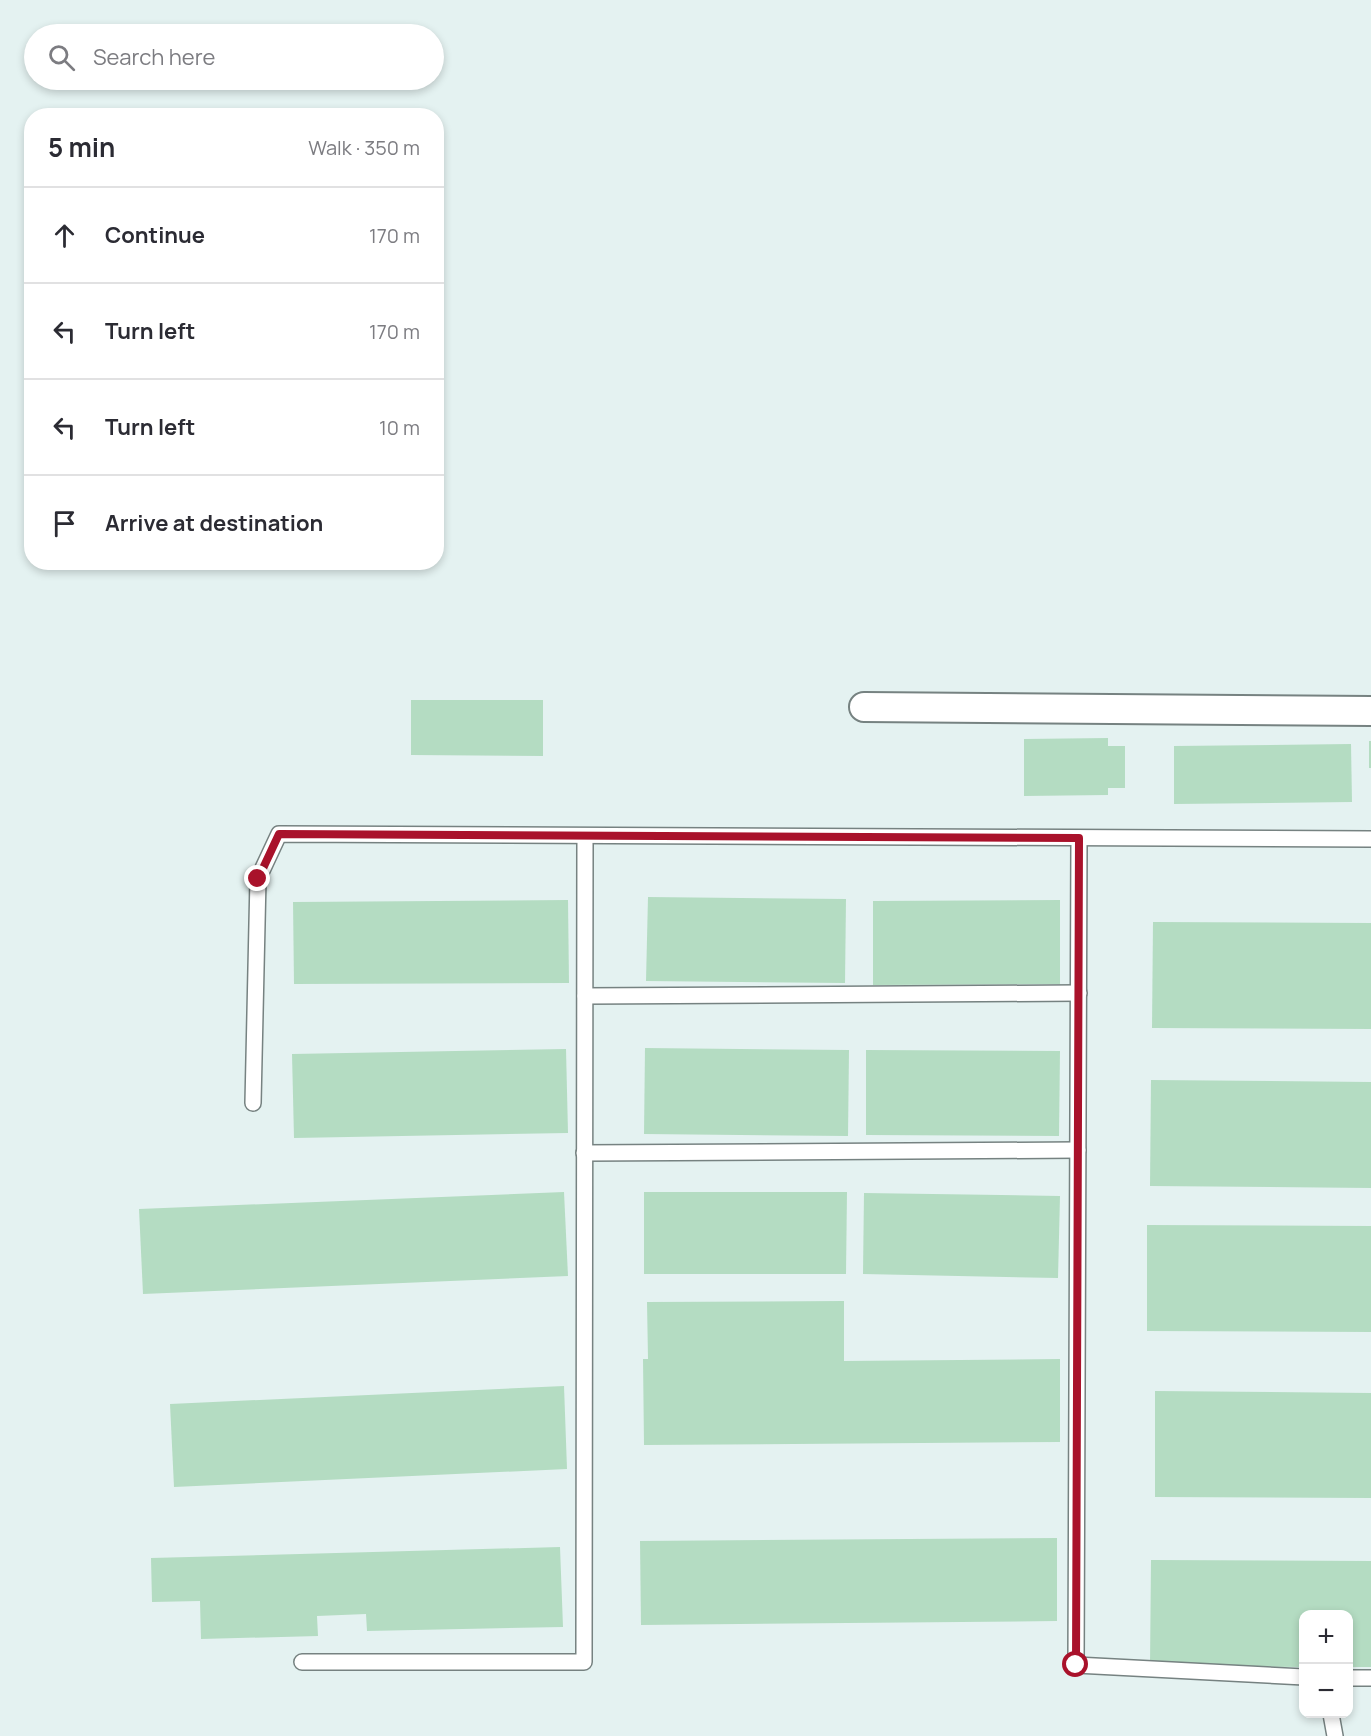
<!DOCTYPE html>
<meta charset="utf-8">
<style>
:root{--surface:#fff;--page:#f2f2f3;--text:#2b2b33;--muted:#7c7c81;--line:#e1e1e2}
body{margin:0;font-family:Manrope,sans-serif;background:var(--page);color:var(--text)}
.controls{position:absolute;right:18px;bottom:18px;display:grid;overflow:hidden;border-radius:12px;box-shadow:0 3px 9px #0003}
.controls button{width:54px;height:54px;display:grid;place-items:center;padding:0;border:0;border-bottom:2px solid var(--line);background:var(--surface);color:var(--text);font:30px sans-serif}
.stop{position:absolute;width:18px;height:18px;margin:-14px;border:4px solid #a9122b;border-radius:50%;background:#fff}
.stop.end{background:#a9122b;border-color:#fff;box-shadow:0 2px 6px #0008}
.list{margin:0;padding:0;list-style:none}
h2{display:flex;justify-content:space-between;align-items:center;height:78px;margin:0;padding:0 24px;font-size:26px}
h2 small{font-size:20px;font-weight:400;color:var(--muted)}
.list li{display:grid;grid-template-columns:39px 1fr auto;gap:18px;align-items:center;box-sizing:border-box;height:96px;padding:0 24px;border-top:2px solid var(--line)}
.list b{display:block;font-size:22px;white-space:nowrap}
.list em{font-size:20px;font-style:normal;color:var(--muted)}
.icon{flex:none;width:33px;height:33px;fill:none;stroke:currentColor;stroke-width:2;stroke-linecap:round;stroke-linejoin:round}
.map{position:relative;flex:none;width:1371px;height:1736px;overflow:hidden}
.search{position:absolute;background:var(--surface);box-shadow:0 3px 9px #0003;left:24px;top:24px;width:420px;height:66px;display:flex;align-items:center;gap:15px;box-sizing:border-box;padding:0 21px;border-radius:33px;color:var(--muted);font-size:22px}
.panel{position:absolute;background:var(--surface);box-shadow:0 3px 9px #0003;left:24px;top:108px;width:420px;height:462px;border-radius:24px}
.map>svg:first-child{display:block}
.building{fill:#b4dcc2}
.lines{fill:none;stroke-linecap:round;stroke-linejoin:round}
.service-casing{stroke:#768281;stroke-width:18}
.minor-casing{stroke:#768281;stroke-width:32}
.service{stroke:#fff;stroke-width:15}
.minor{stroke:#fff;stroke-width:28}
.route{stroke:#a9122b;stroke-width:8}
</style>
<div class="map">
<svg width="1371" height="1736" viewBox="0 0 1371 1736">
<rect width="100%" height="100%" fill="#e4f2f1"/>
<g class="building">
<polygon points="411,700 543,700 543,756 411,755"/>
<polygon points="1108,738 1108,746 1125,746 1125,788 1108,788 1108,795 1024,796 1024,739"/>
<rect x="1369" y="741" width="2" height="27"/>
<polygon points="1351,744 1352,802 1174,804 1174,746"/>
<polygon points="648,897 846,899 845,983 646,981"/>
<polygon points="568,900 569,983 294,984 293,902"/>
<polygon points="1060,900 1060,984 873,985 873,901"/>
<polygon points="1153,922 1371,923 1371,1029 1152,1028"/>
<polygon points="645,1048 849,1050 848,1136 644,1134"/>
<polygon points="566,1049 568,1133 294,1138 292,1054"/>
<polygon points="866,1050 1060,1051 1059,1136 866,1135"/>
<polygon points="1151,1080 1371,1082 1371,1188 1150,1186"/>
<polygon points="564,1192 568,1276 143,1294 139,1209"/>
<polygon points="644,1192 847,1192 846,1274 644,1274"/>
<polygon points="864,1193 1060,1196 1058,1278 863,1274"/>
<polygon points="1147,1225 1371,1226 1371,1332 1147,1331"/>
<polygon points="844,1301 844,1361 1060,1359 1060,1442 644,1445 643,1359 648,1359 647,1302"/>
<polygon points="564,1386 567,1469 174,1487 170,1404"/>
<polygon points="1155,1391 1371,1393 1371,1498 1155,1497"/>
<polygon points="1057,1538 1057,1621 641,1625 640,1541"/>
<polygon points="560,1547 563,1627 367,1631 366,1614 317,1616 318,1636 201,1639 200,1601 152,1602 151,1558"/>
<polygon points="1151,1560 1371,1561 1371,1667 1348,1667 1348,1614 1304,1614 1304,1667 1150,1666"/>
</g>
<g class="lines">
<defs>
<g id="service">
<polyline points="1079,838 1076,1665 1304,1677"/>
<polyline points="585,996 1079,993"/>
<polyline points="253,1103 258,879 279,834 1371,839"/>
<polyline points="584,1153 1078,1150"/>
<polyline points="302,1662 584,1662 585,836"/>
<polyline points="1348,1678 1371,1678"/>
<polyline points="1331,1714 1335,1736"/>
</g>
<polyline id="minor" points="864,707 1371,711"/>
</defs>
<use href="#service" class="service-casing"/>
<use href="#minor" class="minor-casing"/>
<use href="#service" class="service"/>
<use href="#minor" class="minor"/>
</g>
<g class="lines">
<polyline class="route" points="258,879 279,834 1079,838 1076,1665"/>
</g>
</svg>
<div class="controls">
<button>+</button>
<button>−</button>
</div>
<div class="stop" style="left:1076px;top:1665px"></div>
<div class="stop end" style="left:258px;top:879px"></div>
<div class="search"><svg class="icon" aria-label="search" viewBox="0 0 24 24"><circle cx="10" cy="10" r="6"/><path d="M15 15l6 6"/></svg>Search here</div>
<section class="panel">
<h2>5 min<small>Walk · 350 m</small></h2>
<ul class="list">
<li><svg class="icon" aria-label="ahead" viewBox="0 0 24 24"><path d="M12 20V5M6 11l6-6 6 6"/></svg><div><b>Continue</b></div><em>170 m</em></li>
<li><svg class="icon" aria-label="left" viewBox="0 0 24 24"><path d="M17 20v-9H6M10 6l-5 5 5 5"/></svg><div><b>Turn left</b></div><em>170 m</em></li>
<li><svg class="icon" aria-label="left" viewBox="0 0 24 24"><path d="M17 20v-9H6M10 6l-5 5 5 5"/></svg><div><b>Turn left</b></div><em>10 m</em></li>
<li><svg class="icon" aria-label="arrive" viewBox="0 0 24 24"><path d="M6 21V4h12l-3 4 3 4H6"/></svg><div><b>Arrive at destination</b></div></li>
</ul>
</section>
</div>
